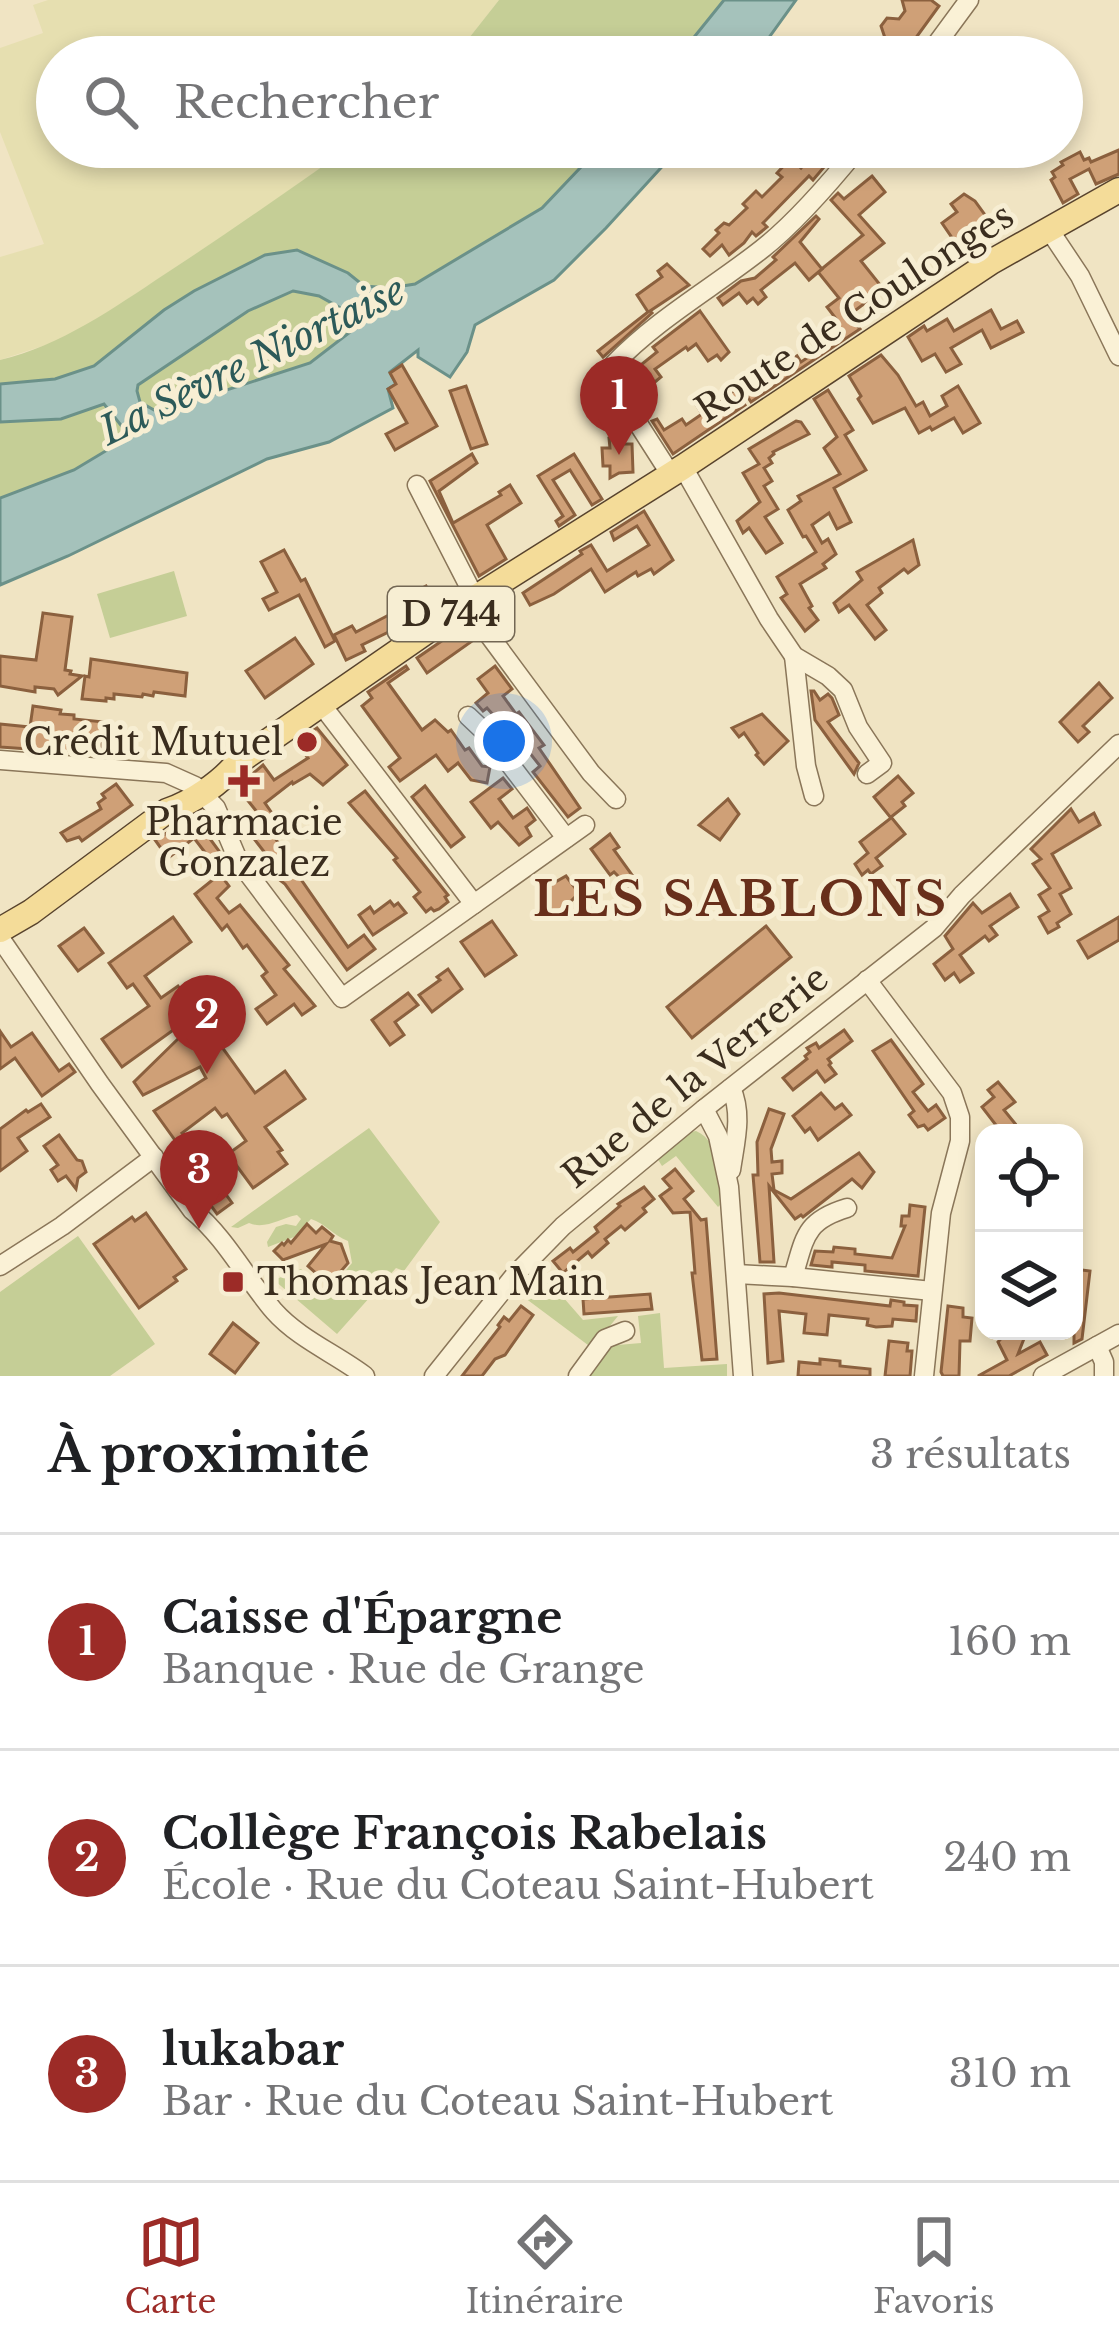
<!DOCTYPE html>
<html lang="fr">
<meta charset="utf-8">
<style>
:root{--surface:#fff;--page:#f6f6f6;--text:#202124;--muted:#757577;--line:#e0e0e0;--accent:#9c2b27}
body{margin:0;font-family:"Libre Baskerville",serif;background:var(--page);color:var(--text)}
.controls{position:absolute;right:36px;bottom:36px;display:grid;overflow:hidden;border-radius:24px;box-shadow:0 6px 18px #0003}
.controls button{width:108px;height:108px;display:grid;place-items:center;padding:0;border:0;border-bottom:3px solid var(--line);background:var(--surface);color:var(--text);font:60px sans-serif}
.you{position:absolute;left:504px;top:741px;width:42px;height:42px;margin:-30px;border:9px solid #fff;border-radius:50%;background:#1a73e8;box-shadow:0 0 0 18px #1a73e833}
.badge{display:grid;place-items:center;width:78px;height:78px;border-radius:50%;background:var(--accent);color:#fff;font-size:39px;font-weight:700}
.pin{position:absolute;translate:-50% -99px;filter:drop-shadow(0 3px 6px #0008)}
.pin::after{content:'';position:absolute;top:63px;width:42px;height:36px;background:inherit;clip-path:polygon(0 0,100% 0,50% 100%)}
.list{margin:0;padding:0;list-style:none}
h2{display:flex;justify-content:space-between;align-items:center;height:156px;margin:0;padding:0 48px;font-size:51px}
h2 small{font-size:39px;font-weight:400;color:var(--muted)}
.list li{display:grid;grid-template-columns:78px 1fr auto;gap:36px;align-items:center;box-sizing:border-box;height:216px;padding:0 48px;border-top:3px solid var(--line)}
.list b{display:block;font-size:45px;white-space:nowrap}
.list p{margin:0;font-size:39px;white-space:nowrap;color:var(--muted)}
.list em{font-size:39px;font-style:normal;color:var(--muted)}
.icon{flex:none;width:66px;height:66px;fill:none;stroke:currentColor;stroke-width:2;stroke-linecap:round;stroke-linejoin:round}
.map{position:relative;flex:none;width:1119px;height:1376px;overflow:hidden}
.search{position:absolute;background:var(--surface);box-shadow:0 6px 18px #0003;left:36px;right:36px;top:36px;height:132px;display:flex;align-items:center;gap:30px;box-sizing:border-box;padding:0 42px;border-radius:66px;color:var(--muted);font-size:45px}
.sheet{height:804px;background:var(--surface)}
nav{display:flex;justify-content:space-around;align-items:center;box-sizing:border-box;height:168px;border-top:3px solid var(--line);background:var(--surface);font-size:33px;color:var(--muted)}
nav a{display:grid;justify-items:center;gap:6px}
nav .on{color:var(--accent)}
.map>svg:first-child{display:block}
.farmland{fill:#e6dfb0}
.green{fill:#c5ce96}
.water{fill:#a5c2bb;stroke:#6b9189;stroke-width:3;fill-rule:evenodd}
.building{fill:#cfa077;stroke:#8b603e;stroke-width:3}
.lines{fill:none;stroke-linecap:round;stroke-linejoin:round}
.minor-casing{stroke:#8a7659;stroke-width:21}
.major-casing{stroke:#58432d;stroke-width:27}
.minor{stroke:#faf1d6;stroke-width:18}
.major{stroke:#f4dc99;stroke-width:24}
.poi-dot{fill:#9c2b27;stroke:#f7eed3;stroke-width:4.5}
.labels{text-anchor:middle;stroke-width:10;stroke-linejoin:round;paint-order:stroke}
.shield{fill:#f7eed3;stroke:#736754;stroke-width:3}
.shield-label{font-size:33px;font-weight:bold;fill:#3a2d1e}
.street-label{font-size:36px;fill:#3a2d1e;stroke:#f7eed3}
.poi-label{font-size:36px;fill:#3a2d1e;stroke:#f7eed3;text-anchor:end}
.water-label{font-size:39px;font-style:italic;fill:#2c5a59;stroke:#f7eed3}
.district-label{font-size:48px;font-weight:bold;letter-spacing:3px;fill:#682f1b;stroke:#f7eed3}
</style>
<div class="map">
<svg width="1119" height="1376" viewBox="0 0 1119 1376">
<rect width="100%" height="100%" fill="#f0e4c3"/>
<polygon class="farmland" points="48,0 499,0 454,57 57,57 57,147 350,147 244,222 90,324 58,341 0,360 0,257 44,244 0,132 0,48 43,33 33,5"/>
<g class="green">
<polygon points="499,0 724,0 678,57 454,57"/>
<path d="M350 147H600L542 208 415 284 390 288 364 286 339 307C369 324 371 379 393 408L329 442 267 459 68 556 0 585V360C62 345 112 309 165 274 228 233 289 190 350 147Z"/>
<polygon points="174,571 187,616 110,638 97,594"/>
<path d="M369 1128 440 1222 404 1271 396 1268 337 1334 274 1280 301 1269 327 1293 352 1263 348 1241C334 1236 325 1223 311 1219L294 1237 268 1247 267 1242 276 1227 286 1224 296 1226 301 1219 297 1215C281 1218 265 1230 249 1223L238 1228 231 1227Z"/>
<path d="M696 1131C723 1143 718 1180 720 1205L718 1207 676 1156 662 1166 657 1158 685 1133Z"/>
<polygon points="78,1236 155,1344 110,1376 0,1376 0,1292"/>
<polygon points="535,1265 583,1320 618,1316 592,1348 513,1289"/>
<polygon points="660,1313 664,1368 727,1364 727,1376 584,1376 606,1346 641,1343 638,1316"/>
</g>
<g class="water">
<polygon points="724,0 796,0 755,57 678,57"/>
<path d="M600 147H680L606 228 554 280 475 325 467 352 450 377 418 357V350L390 372 396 384 388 389 393 408 329 442 267 459 68 556 0 585V498L74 470 124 440V429L104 404 61 419 0 422V384L55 379 94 366 164 310 194 291 265 255 297 250 348 273 364 286 390 288 415 284 542 208ZM293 291 319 296 353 315 354 329 310 363 168 409 154 410 140 402 137 391 138 385 248 311Z"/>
</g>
<g class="building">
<polygon points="902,0 931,0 939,6 902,57 871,57 885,38 881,26 887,18 899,19 905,11"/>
<polygon points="1119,150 1119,174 1096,184 1089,169 1070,179 1078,194 1063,203 1051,180 1055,177 1052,172 1063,165 1061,162 1080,152 1084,160 1089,158 1091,162"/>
<polygon points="833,153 835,154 813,180 809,176 763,223 767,227 756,236 752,232 744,243 729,255 722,245 710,256 703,249 719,233 716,230 724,223 729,225 747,208 743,204 756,191 762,197 782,177 777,173 791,158 801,168 811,156 822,165"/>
<polygon points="872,176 885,192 859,215 884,243 861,261 881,286 870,295 872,298 849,315 860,329 751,402 747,396 773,378 771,375 797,356 801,362 828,344 822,336 832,328 829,325 837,320 827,307 839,298 818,272 863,235 831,200 838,193 844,199"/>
<polygon points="964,194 975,201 991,223 967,239 964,235 955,242 942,223 957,212 951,204"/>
<polygon points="816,216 819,219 800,242 822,269 809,280 795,263 761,290 766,297 758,304 753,298 747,303 739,293 723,305 718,298 741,281 755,278 776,260 773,257"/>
<polygon points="667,264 689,285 650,311 652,313 603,357 598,351 648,312 637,295 662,277 658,271"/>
<polygon points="991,310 1001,329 1017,321 1023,332 991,348 982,330 951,348 961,364 946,372 935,354 922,361 908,337 924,326 927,331 947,319 954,331"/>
<polygon points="700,311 729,352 721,360 717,355 708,361 696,344 688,350 686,347 655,369 661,377 650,386 643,377 638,381 632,372 657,352 653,347"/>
<polygon points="881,355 898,375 916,406 923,402 930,416 947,406 942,396 958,386 980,423 963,433 954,418 932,430 930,427 919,433 905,408 873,423 858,399 861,396 849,376"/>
<polygon points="402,365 437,426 395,450 386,434 407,423 388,389 396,384 390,373"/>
<polygon points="466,386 487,444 471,449 450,391"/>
<polygon points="735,390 745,405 673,454 652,421 657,419 664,430 682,419 686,425 702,414 695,403 705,397 708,403 712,400 714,404"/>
<polygon points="828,390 853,430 845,435 866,470 834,488 851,522 837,529 829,513 812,525 822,543 828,539 836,554 823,564 826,568 800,584 812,606 809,608 818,620 805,631 781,598 787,594 777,577 816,552 806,536 803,537 788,510 801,501 798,496 840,474 824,448 837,437 814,399"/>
<polygon points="796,421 801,422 809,434 773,452 774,454 769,458 772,463 764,468 772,481 764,486 778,509 765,517 782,543 766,553 749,528 743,533 737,521 760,502 743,473 759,464 749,449"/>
<polygon points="619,437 619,444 632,444 633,472 619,473 610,478 610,466 603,466 602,448 610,448 609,438"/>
<polygon points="472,454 477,463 439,491 453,523 501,495 499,492 510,485 521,503 487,525 506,559 479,576 430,481"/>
<polygon points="574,454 602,499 592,505 570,470 553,480 575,515 559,526 556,521 563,516 538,476"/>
<polygon points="644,511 673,560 654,574 651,569 638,576 636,572 605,592 591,569 554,594 530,605 523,593 582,554 580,551 591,545 607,571 649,545 637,526 614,540 611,532"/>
<polygon points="913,540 919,565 908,573 904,569 879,588 882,593 867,605 886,630 875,639 849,605 839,612 834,603 862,580 857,572"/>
<polygon points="284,550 301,581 305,579 335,641 325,647 299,595 269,610 263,599 277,592 261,562"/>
<polygon points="426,586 435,603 405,619 407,623 362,645 365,651 346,660 334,635 352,626 356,632 385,617 413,602 409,595"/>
<polygon points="43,613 72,617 65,670 71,671 70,674 82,676 58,695 54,689 35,687 35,692 0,686 0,656 36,660"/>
<polygon points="462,627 466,627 475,639 427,673 417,658"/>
<polygon points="295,638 313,664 265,698 246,671"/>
<polygon points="91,659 187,673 185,696 154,692 153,696 143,694 142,697 114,694 114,699 106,698 106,701 82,699 85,676 89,677"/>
<polygon points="406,666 408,669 388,683 422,730 435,720 448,732 451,730 465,750 469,748 482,766 490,767 487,783 471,780 458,763 448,771 436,755 400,781 389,767 400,758 362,706 372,698 368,692"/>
<polygon points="495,666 512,689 503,696 516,714 519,712 544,745 539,748 580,808 568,817 533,772 540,766 500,715 496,718 487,708 483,711 476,703 488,693 478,679"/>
<polygon points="1099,683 1112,698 1083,726 1089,732 1078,742 1060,722"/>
<polygon points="811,691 814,691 820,700 828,694 832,698 839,715 828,722 859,763 854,774 815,720"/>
<polygon points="33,706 61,710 60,714 74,715 74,719 104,722 100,754 0,747 0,724 30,727"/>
<polygon points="762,714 788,741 764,764 756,755 758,753 744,733 739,737 732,728"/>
<polygon points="317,728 347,765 323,785 310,774 293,784 292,782 265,803 274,816 265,822 237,787 263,765 274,780 308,758 296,742"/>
<polygon points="898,776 913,793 902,802 905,806 891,817 905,834 876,858 882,866 871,874 868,870 862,875 855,864 868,853 860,842 891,818 874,797"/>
<polygon points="503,778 512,789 499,799 513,818 527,808 535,820 526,827 531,836 519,845 498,822 491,828 471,802"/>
<polygon points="116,784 132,805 82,841 79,837 67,841 61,833 101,809 98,803 105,798 102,794"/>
<polygon points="425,786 464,837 451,847 412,797"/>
<polygon points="365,791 448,895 445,897 448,902 439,909 434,911 431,908 426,912 414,897 420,892 394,860 397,858 349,803"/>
<polygon points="728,799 739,814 720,840 699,825"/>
<polygon points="1071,809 1079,822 1094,813 1100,825 1052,854 1071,888 1060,894 1071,914 1057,923 1059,927 1048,933 1039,917 1049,911 1039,895 1050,888 1033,864 1041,859 1031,849"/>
<polygon points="194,817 219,851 225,864 214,872 204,857 207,855 194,838 168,858 155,840"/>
<polygon points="263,821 291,861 293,859 302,872 298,875 348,947 364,935 375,949 347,970 285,884 276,877 278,875 269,864 272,862 248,831"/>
<polygon points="610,834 619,847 614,850 635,879 628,886 614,872 610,875 591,849"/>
<polygon points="220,874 229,886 217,898 229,913 240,905 289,965 284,969 315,1006 302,1015 294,1004 267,1024 256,1009 276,995 262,976 267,972 247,945 243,948 227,925 222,930 195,894"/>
<polygon points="566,876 579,893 556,916 538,892"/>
<polygon points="1010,894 1018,907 990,926 997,935 989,941 985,936 960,955 973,973 960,982 954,973 945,980 934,964 953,949 945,936 973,903 982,913"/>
<polygon points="390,901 394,906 398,903 406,913 373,935 359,915 370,907 374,913"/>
<polygon points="173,917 191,942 145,976 161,998 178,986 255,1093 285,1071 305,1099 265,1127 282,1150 278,1152 287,1164 253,1188 228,1154 246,1141 227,1114 222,1117 215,1108 182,1133 232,1203 217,1214 175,1156 182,1150 154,1111 206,1078 200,1067 143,1095 134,1082 182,1035 176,1028 122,1067 102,1039 149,1006 133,984 127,988 109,963"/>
<polygon points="1119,917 1119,940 1088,958 1078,941"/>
<polygon points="492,921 516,955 485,976 461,942"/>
<polygon points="766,926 791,957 692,1038 667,1007"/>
<polygon points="84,928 103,953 78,971 59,946"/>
<polygon points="448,969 462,989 432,1012 419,995 440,980 437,977"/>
<polygon points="408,993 418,1005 395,1022 404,1035 390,1045 372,1020"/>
<polygon points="844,1030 852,1041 828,1059 831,1063 829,1065 836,1074 825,1082 817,1071 793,1090 783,1078 807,1059 805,1056 810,1052 807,1048 816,1043 819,1048"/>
<polygon points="0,1031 11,1047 32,1033 59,1071 69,1064 75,1072 42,1096 15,1058 0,1069"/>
<polygon points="891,1040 923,1084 913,1092 928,1111 936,1105 945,1118 928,1130 924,1125 918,1127 909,1115 914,1111 873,1051"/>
<polygon points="998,1082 1015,1102 1004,1110 1017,1126 1008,1133 1002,1133 982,1107 994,1097 988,1090"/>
<polygon points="821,1093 835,1109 842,1104 851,1115 818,1140 810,1128 805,1132 793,1116"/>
<polygon points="41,1104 50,1117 18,1138 27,1151 0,1171 0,1129 26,1110 28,1112"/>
<polygon points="769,1109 784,1114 771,1149 772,1162 782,1161 782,1173 772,1174 774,1190 791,1199 859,1153 874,1172 862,1188 852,1179 803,1217 801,1215 795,1219 769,1186 774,1262 760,1262 753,1175 758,1175 757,1142"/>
<polygon points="59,1135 77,1160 82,1161 86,1172 78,1178 76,1189 66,1176 58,1181 51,1170 58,1165 44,1146"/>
<polygon points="675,1169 693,1191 684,1199 701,1220 706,1219 717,1359 702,1360 692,1273 695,1273 690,1212 673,1213 660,1196 671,1188 663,1179"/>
<polygon points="644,1187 654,1199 643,1208 646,1212 625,1230 621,1226 605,1239 608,1243 592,1257 588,1252 563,1273 553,1261 570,1248 573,1252 598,1232 595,1227 620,1206 618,1204"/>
<polygon points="910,1205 925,1207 918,1276 865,1271 865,1265 832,1262 832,1267 811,1265 815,1251 833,1252 834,1247 855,1249 855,1254 892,1258 905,1226 901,1226 902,1216 909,1216"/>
<polygon points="146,1213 186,1269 174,1277 177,1281 139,1308 94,1244 132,1217 135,1221"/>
<polygon points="307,1224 316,1233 322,1227 333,1236 330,1241 341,1244 348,1263 329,1285 308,1266 326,1244 283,1260 274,1251 282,1243 284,1245 288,1240 291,1243"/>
<polygon points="1074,1269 1090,1271 1082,1339 1074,1343"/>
<polygon points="779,1293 890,1306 891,1300 904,1302 904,1305 917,1306 916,1321 893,1319 892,1326 876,1327 867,1325 868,1319 829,1315 827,1335 804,1333 806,1314 779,1311 783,1361 768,1363 764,1294"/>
<polygon points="650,1294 652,1309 584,1314 583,1299"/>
<polygon points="521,1306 533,1315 505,1355 495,1359 482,1376 462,1376 500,1327 498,1325 504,1317 509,1321"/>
<polygon points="948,1306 963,1308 963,1317 972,1318 970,1341 960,1341 959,1376 943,1376 941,1372"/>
<polygon points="233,1323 258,1343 235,1373 210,1354"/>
<polygon points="1008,1331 1027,1331 1018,1354 1040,1342 1047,1355 1009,1376 978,1376 1007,1360 998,1342"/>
<polygon points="889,1341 908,1343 907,1351 912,1351 910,1376 885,1376"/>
<polygon points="820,1359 840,1361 840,1366 870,1369 870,1376 798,1376 799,1362 820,1364"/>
</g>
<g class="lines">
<defs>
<g id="minor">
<polyline points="927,57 969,0"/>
<polyline points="1048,228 1080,276 1119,356"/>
<polyline points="683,467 769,619 794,656 828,676 843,690 858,727 882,763 867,774"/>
<path d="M671 475 614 386 611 376 614 364C657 319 714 287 762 249 794 224 833 179 859 147"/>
<polyline points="417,485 475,598"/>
<polyline points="466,604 591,773 616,799"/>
<polyline points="794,656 806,766 814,796"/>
<polyline points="321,704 474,904"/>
<polyline points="468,716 487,734 566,838"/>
<polyline points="0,760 166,773 195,786 216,808 238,860 342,998 585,825"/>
<path d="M0 938 100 1084 192 1210C225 1237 246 1278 274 1311 299 1339 336 1354 365 1376"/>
<polyline points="867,980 952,1093 960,1117 960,1141 941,1213 924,1376"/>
<path d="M731 1088C743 1114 735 1142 731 1170"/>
<polyline points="704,1109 718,1136 729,1187 743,1376"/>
<polyline points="0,1266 62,1226 154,1157"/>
<polyline points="736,1274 793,1277 932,1291"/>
<path d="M793 1277C805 1238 804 1221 847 1208"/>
<polyline points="1097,1346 1104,1362 1104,1376"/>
<polyline points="434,1376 514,1276 563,1226 704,1109 934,928 962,895 1119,744"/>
<polyline points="578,1376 605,1339 625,1331"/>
<polyline points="1043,1376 1119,1334"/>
</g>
<path id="major" d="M0 930 31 912 167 811C191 803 221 783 238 762L475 598 683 467 991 262 1119 190"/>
</defs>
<use href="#minor" class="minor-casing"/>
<use href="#major" class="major-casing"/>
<use href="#minor" class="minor"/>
<use href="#major" class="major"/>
</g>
<g class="poi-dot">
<circle cx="307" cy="742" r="12"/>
<path d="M238 763h12v12h12v12h-12v12h-12v-12h-12v-12h12z"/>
<rect x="221" y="1270" width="24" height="24" rx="6"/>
</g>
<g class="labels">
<rect class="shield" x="388" y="587" width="126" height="54" rx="9"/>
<g class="shield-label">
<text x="451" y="626">D 744</text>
</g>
<g class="street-label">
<text transform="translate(854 312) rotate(-33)" y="13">Route de Coulonges</text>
<text transform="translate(695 1076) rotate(-39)" y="13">Rue de la Verrerie</text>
</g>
<g class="poi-label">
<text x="283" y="755">Crédit Mutuel</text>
<text x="244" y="835" text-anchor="middle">Pharmacie<tspan x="244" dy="41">Gonzalez</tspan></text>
<text x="257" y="1295" text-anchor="start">Thomas Jean Main</text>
</g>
<g class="water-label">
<text transform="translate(252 360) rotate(-26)" y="14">La Sèvre Niortaise</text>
</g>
<g class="district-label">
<text x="741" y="916">LES SABLONS</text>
</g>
</g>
</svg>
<div class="controls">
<button><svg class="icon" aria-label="locate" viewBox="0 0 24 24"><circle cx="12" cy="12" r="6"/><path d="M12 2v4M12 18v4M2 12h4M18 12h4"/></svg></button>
<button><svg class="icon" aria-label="layers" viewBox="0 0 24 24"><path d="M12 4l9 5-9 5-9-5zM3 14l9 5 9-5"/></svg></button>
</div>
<div class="you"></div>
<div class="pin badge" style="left:619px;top:455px">1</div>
<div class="pin badge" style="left:207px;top:1074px">2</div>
<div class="pin badge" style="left:199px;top:1229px">3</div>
<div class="search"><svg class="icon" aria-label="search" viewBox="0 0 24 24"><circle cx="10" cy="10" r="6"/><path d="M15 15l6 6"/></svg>Rechercher</div>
</div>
<section class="sheet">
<h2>À proximité<small>3 résultats</small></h2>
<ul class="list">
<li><span class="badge">1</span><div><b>Caisse d'Épargne</b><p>Banque · Rue de Grange</p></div><em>160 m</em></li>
<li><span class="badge">2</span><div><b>Collège François Rabelais</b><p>École · Rue du Coteau Saint-Hubert</p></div><em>240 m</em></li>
<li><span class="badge">3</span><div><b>lukabar</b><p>Bar · Rue du Coteau Saint-Hubert</p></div><em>310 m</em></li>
</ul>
</section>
<nav>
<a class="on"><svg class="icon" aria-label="map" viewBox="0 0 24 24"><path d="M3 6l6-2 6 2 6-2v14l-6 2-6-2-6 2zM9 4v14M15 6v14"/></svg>Carte</a>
<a><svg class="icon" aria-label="directions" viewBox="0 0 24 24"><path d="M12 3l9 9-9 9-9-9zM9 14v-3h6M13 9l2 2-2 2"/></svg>Itinéraire</a>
<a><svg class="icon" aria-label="saved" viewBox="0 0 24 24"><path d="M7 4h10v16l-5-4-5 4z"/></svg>Favoris</a>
</nav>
